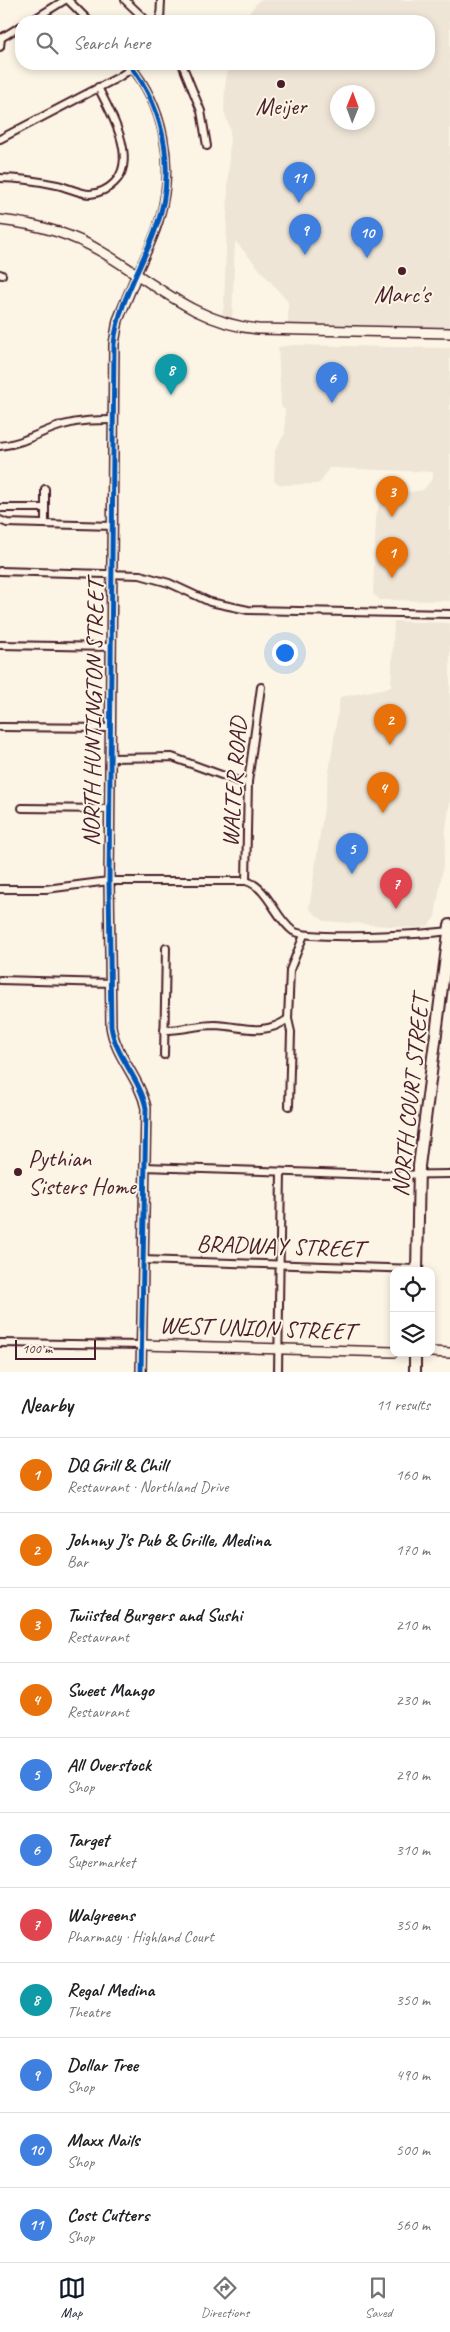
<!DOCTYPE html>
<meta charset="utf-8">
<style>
:root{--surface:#fff;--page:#f2f2f2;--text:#202124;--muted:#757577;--line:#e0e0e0;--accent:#111827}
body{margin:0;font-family:Caveat,sans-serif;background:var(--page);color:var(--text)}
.controls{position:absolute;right:15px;bottom:15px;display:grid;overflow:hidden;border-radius:10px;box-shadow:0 2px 8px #0003}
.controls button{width:45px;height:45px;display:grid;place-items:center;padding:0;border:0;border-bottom:1px solid var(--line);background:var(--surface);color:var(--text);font:25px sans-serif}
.compass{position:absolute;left:330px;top:85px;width:45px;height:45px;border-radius:50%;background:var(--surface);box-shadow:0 2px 8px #0003;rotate:1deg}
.scale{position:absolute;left:15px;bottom:12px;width:81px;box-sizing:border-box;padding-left:5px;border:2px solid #4a1f2b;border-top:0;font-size:14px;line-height:18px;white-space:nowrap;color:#4a1f2b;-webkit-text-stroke:4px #fcf5e5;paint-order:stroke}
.you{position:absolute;left:284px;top:652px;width:18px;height:18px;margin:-12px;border:4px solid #fff;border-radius:50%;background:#1a73e8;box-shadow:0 0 0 8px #1a73e833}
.badge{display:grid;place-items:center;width:32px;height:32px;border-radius:50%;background:var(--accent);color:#fff;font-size:16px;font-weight:700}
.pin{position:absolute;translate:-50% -41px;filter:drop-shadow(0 1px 2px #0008)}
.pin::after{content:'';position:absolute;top:26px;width:18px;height:15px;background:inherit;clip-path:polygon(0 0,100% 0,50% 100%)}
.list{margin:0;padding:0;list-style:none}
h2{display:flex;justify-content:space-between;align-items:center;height:65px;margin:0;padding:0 20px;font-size:21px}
h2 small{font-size:16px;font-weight:400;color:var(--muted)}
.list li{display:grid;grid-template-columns:32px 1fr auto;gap:15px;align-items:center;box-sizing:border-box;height:75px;padding:0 20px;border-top:1px solid var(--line)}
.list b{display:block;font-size:19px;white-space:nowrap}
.list p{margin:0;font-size:16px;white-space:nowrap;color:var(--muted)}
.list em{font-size:16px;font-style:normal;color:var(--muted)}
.icon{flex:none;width:28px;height:28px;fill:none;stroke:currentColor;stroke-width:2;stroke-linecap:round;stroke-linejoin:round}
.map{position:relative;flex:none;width:450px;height:1372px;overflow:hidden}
.search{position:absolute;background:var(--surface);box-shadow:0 2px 8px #0003;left:15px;right:15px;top:15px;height:55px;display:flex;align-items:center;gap:12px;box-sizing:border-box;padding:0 18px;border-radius:20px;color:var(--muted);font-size:19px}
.sheet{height:890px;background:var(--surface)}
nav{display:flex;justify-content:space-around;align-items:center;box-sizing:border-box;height:70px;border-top:1px solid var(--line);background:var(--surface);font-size:14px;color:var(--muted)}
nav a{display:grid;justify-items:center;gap:2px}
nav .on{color:var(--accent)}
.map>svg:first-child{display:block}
.built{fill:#eee5d7;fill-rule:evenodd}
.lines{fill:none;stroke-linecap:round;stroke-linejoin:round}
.minor-casing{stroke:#4a1f2b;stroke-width:10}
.tertiary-casing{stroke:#4a1f2b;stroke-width:12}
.primary-casing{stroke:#4a1f2b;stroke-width:14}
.minor{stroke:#fcf5e5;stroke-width:6}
.tertiary{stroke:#fcf5e5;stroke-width:9}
.primary{stroke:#fcf5e5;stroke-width:10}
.cycleway-casing{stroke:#fcf5e5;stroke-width:8}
.cycleway{stroke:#0057b8;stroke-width:5}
.poi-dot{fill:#4a1f2b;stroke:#fcf5e5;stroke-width:2}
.labels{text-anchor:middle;stroke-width:4;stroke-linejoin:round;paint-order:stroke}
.poi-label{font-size:24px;fill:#4a1f2b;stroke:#fcf5e5}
.street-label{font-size:24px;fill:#4a1f2b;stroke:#fcf5e5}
</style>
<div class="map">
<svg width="450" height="1372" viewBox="0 0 450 1372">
<rect width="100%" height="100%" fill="#fcf5e5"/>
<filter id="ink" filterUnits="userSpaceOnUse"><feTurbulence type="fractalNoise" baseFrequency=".02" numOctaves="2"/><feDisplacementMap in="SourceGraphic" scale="10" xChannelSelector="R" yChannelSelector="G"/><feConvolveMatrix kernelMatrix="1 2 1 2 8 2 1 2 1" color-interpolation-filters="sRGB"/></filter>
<g filter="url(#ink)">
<g class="built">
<path d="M259 0H450V329L288 326V302L235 241 232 323 219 316 222 314 224 306 230 129 224 111 225 85 229 64H429V21H234L236 18H245ZM338 92H368V122H338Z"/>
<polygon points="294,345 450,348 450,601 380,600 373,594 376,516 381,498 400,493 423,490 433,478 433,472 329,468 321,482 317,484 281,485 274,481 275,450 285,433 285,410 281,406 278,347"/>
<polygon points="394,621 450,623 450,801 445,836 446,842 442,874 435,917 428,926 415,928 324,921 309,909 340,697 391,687"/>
</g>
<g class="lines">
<defs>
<g id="minor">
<polyline points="68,0 89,21"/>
<polyline points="125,0 147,21"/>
<polyline points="31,21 65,0"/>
<polyline points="160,21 161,0"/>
<polyline points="1,38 21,26"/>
<polyline points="0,47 1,38"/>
<path d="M129 64C164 106 175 164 160 217 155 237 145 255 137 274"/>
<polyline points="182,64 201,111 207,146"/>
<polyline points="0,139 119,77 138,64"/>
<path d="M0 178C19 178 38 181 57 185 67 187 80 194 90 194 100 193 107 190 114 183 139 159 110 112 98 87"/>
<polyline points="0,274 2,275"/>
<path d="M0 446C23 444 41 431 63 425 80 420 96 420 114 420"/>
<polyline points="1,508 45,508"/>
<polyline points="0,520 7,523 113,526"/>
<polyline points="45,524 45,489"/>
<polyline points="0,571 140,575 169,583 210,602 248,610 450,614"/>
<polyline points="0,645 112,647"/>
<polyline points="0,727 111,728"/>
<polyline points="111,758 172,757 238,781 248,782"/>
<polyline points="22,808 110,809"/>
<polyline points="246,881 248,782 261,687"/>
<path d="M0 889H46L109 881H246C268 887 275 918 293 931 309 941 426 934 450 931"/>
<polyline points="0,980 111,983"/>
<path d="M164 1030C182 1030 198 1025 215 1025 242 1026 263 1037 288 1019"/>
<polyline points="164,1055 166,948"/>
<polyline points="289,1106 291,1032 288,1019 290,970 304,935"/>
<polyline points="144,1167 378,1175 450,1174"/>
<polyline points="142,1260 417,1269"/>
<polyline points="0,1343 142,1345"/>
<polyline points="278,1372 281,1172"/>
</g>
<g id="tertiary">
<path d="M0 220C36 224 71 233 102 252 153 282 197 324 258 329L450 333"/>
<path d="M137 274 118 320 114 344 109 881 111 1026C115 1056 140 1078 146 1108L141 1372"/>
<polyline points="142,1345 394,1352"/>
<polyline points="431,1352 450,1353"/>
</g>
<g id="primary">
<polyline points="417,1271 419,1166 450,925"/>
<polyline points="415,1372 415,1353"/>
</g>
</defs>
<use href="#minor" class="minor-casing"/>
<use href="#tertiary" class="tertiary-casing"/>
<use href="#primary" class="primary-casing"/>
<use href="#minor" class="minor"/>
<use href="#tertiary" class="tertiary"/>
<use href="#primary" class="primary"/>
<defs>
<path id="cycleway" d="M129 64C167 111 177 177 154 233 140 270 118 304 114 344L109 881 111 1026C115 1056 140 1078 146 1108L141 1372"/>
</defs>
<use href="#cycleway" class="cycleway-casing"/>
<use href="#cycleway" class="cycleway"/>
</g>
</g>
<g class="poi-dot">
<circle cx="281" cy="84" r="5"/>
<circle cx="402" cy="271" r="5"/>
<circle cx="18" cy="1172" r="5"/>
</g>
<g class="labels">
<g class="poi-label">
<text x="281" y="114">Meijer</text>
<text x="402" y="302">Marc's</text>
<text x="28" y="1166" text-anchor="start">Pythian<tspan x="28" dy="28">Sisters Home</tspan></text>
</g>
<g class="street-label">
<text transform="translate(93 713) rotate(-89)" y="8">NORTH HUNTINGTON STREET</text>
<text transform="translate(234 782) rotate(-86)" y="8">WALTER ROAD</text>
<text transform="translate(410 1096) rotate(-84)" y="8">NORTH COURT STREET</text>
<text transform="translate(280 1246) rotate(2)" y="8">BRADWAY STREET</text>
<text transform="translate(257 1328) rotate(2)" y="8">WEST UNION STREET</text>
</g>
</g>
</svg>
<div class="controls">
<button><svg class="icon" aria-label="locate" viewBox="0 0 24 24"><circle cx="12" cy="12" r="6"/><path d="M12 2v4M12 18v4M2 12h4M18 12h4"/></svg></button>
<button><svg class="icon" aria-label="layers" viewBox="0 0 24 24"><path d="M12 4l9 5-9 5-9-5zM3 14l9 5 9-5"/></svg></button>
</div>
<svg class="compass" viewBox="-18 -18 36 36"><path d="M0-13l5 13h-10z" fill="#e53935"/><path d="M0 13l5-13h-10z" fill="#757577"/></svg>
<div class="scale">100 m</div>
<div class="you"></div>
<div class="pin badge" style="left:392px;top:578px;background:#e8710a">1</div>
<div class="pin badge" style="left:390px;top:745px;background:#e8710a">2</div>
<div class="pin badge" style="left:392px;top:517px;background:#e8710a">3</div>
<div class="pin badge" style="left:383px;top:813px;background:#e8710a">4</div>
<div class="pin badge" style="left:352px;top:874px;background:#3f7fe0">5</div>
<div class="pin badge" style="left:332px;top:403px;background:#3f7fe0">6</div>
<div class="pin badge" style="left:396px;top:909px;background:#e0444e">7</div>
<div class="pin badge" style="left:171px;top:395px;background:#0f9aa8">8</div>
<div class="pin badge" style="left:305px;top:255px;background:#3f7fe0">9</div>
<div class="pin badge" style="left:367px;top:258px;background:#3f7fe0">10</div>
<div class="pin badge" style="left:299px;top:203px;background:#3f7fe0">11</div>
<div class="search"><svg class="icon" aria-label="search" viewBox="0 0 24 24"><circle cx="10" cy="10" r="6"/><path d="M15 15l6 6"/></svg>Search here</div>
</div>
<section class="sheet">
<h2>Nearby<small>11 results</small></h2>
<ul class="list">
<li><span class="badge" style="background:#e8710a">1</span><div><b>DQ Grill &amp; Chill</b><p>Restaurant · Northland Drive</p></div><em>160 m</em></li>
<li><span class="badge" style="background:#e8710a">2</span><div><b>Johnny J's Pub &amp; Grille, Medina</b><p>Bar</p></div><em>170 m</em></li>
<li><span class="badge" style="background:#e8710a">3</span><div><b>Twiisted Burgers and Sushi</b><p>Restaurant</p></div><em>210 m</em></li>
<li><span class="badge" style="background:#e8710a">4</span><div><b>Sweet Mango</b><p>Restaurant</p></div><em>230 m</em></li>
<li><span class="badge" style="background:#3f7fe0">5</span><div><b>All Overstock</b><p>Shop</p></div><em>290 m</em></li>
<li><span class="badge" style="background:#3f7fe0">6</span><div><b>Target</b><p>Supermarket</p></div><em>310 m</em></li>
<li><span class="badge" style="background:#e0444e">7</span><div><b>Walgreens</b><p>Pharmacy · Highland Court</p></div><em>350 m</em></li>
<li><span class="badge" style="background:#0f9aa8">8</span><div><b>Regal Medina</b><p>Theatre</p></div><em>350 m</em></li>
<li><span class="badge" style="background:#3f7fe0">9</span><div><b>Dollar Tree</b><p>Shop</p></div><em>490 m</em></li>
<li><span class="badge" style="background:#3f7fe0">10</span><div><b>Maxx Nails</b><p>Shop</p></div><em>500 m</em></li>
<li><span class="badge" style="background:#3f7fe0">11</span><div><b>Cost Cutters</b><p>Shop</p></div><em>560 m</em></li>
</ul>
</section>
<nav>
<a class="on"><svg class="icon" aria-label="map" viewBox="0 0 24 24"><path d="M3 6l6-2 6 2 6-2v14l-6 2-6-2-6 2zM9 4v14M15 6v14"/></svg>Map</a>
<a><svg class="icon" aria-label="directions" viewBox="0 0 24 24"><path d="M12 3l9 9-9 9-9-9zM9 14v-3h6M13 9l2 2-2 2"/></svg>Directions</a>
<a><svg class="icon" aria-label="saved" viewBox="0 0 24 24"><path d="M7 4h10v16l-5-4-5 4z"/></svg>Saved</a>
</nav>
